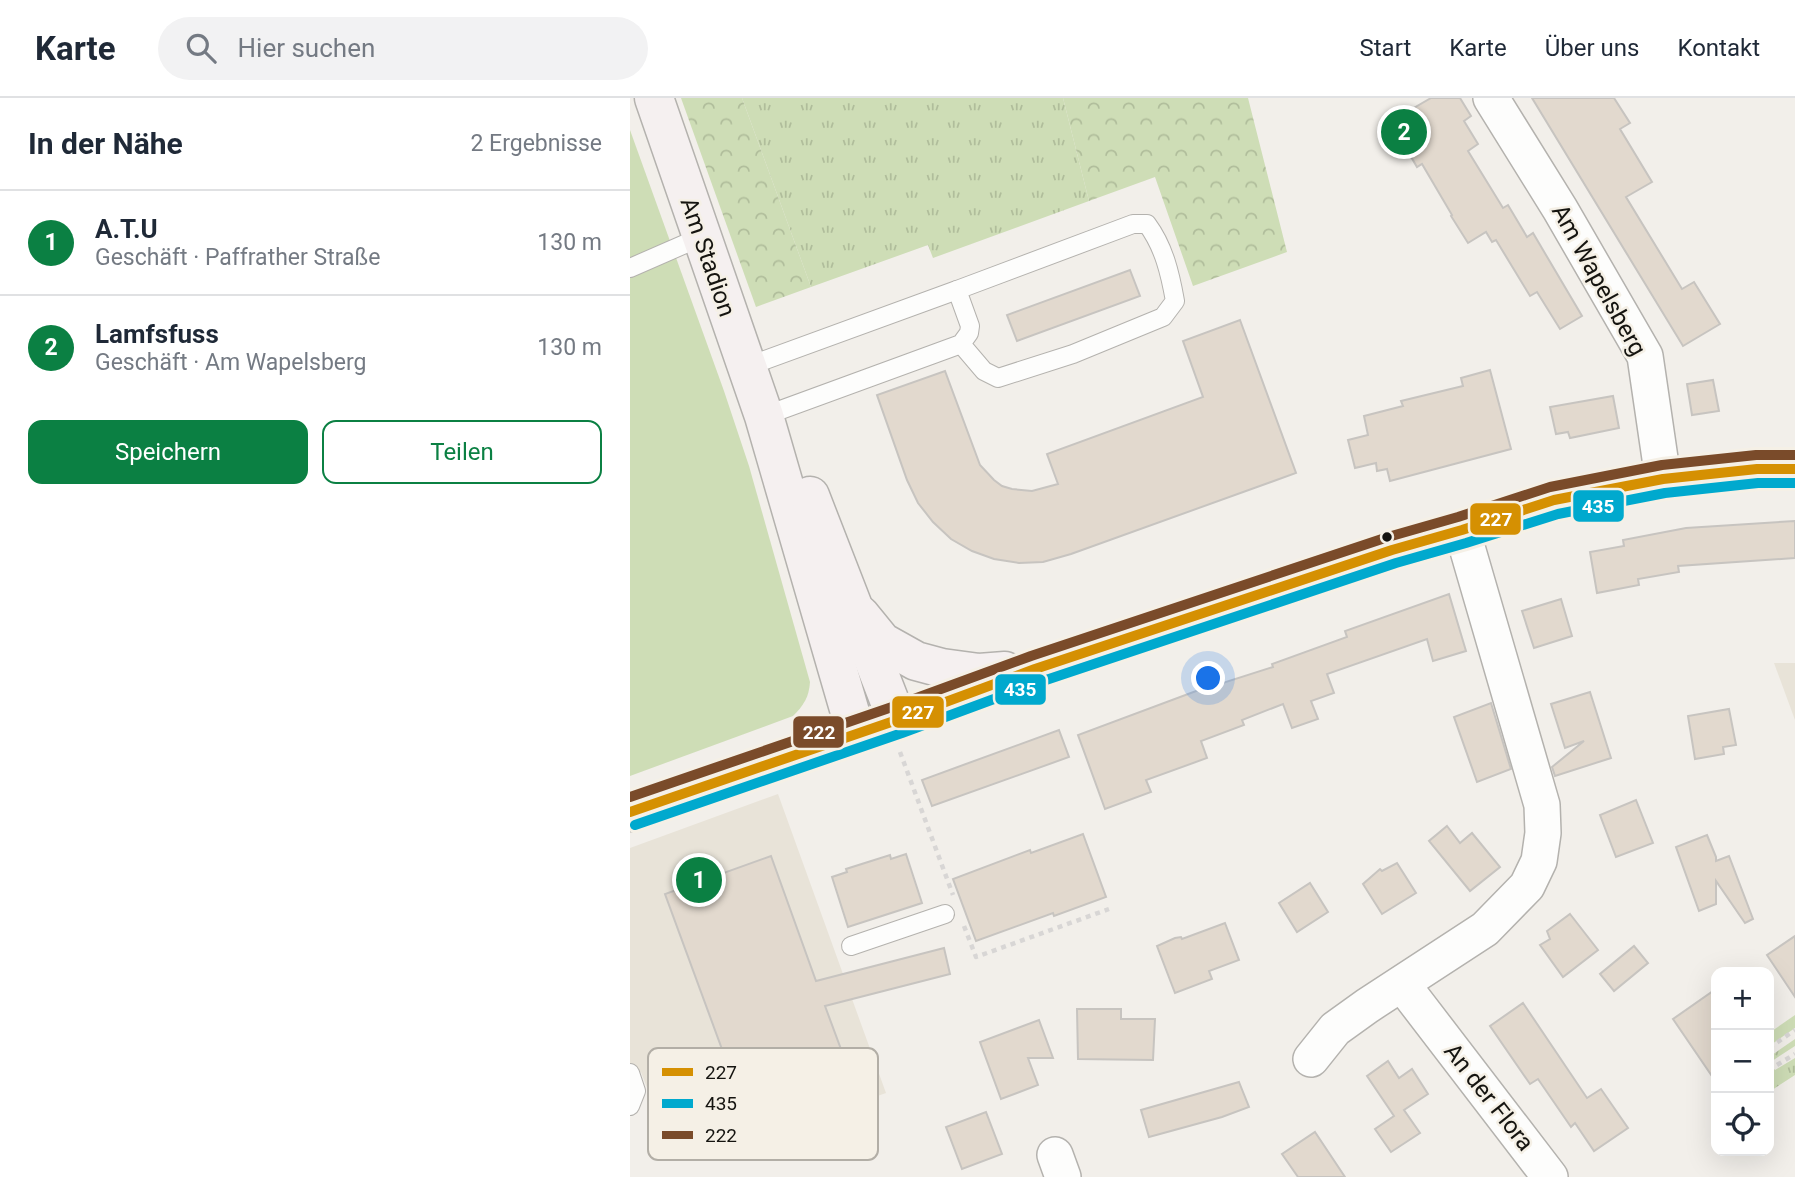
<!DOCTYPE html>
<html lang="de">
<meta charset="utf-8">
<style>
:root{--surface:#fff;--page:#f2f2f3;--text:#1f2937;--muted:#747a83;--line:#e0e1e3;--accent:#0b8043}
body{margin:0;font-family:Roboto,sans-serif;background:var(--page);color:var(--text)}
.controls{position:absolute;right:21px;bottom:21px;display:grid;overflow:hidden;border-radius:14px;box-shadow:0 7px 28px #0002}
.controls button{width:63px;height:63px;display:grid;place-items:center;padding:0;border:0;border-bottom:2px solid var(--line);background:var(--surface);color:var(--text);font:35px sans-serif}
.you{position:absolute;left:579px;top:581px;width:24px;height:24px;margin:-18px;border:5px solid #fff;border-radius:50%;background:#1a73e8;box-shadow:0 0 0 10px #1a73e833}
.badge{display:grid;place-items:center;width:46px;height:46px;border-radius:50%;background:var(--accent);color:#fff;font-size:23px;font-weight:700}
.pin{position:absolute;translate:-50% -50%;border:4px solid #fff;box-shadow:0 2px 7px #0006}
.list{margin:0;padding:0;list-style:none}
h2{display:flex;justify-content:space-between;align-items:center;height:91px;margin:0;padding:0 28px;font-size:30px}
h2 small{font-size:23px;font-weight:400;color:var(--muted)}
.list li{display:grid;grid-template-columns:46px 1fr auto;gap:21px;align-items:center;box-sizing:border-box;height:105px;padding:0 28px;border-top:2px solid var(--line)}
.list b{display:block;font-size:26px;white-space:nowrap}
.list p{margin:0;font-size:23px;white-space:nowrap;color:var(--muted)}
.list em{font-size:23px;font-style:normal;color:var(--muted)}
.actions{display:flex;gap:14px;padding:21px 28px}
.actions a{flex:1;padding:16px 0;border:2px solid var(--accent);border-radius:14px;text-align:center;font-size:24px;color:var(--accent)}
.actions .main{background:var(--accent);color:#fff}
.icon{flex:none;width:38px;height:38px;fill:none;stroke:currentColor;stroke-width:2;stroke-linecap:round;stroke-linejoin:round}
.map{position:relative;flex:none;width:1165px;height:1079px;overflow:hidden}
header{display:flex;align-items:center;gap:42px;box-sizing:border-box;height:98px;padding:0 35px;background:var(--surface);border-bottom:2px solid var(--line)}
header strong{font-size:33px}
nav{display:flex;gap:38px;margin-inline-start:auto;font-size:24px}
.search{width:490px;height:63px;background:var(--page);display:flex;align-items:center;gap:18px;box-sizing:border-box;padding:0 24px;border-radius:38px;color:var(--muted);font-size:26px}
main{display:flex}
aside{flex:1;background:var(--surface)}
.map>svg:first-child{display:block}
.built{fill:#e8e3d8}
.grass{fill:url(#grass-tufts)}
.forest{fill:url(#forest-crowns)}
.pitch{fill:#ceddb6}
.building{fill:#e2d9ce;stroke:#c7c4c0;stroke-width:2}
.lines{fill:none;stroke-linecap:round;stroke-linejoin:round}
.lane-casing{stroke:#b4b2ae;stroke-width:20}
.street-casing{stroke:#b4b2ae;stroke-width:38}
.secondary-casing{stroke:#b4b2ae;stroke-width:41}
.path{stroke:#d8d6d5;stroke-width:4.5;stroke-dasharray:5 5;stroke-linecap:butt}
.lane{stroke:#fdfdfc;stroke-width:18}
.street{stroke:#fdfdfc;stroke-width:35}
.secondary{stroke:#f5f0f0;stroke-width:38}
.bus-1-casing{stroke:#f5f0e6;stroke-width:16}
.bus-2-casing{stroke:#f5f0e6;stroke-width:16}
.bus-3-casing{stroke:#f5f0e6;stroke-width:16}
.bus-1{stroke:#d59002;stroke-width:10}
.bus-2{stroke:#00a9ce;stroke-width:10}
.bus-3{stroke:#7a4b2a;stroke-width:10}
.bus-dot{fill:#151410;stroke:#f5f0e6;stroke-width:2.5}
.labels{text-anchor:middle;stroke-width:5;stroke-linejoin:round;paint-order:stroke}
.street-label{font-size:24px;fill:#151410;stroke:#f5f0e6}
.key{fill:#f5f0e6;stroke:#b2aea6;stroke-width:2}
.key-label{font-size:19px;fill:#151410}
.line-badge{stroke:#f5f0e6;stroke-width:2.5}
.badge-label{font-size:19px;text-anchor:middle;font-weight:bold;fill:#fff}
</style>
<header>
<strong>Karte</strong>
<div class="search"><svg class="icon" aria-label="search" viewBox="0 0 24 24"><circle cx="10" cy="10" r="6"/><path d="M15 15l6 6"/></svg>Hier suchen</div>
<nav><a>Start</a><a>Karte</a><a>Über uns</a><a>Kontakt</a></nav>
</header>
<main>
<aside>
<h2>In der Nähe<small>2 Ergebnisse</small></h2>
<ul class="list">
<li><span class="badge">1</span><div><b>A.T.U</b><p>Geschäft · Paffrather Straße</p></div><em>130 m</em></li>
<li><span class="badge">2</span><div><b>Lamfsfuss</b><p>Geschäft · Am Wapelsberg</p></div><em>130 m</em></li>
</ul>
<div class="actions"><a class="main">Speichern</a><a>Teilen</a></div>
</aside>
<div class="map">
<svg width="1165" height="1079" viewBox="0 0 1165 1079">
<defs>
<pattern id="grass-tufts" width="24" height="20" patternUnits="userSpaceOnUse" patternTransform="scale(1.75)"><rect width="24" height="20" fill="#ceddb6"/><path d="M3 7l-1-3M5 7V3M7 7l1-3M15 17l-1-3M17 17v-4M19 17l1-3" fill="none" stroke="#b0bd9b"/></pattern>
<pattern id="forest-crowns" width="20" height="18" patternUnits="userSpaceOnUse" patternTransform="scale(1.75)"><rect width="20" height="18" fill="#ceddb6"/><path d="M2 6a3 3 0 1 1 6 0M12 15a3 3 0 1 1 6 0" fill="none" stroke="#b0bd9b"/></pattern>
</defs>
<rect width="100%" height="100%" fill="#f2efea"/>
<g class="built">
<polygon points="1144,565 1165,565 1165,622"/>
<polygon points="148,696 256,995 67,1062 34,1035 11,974 0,978 0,750"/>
</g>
<g class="grass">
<polygon points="112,0 433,0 459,103 303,160 298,147 181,189"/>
<polygon points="1165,917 1165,930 1139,948 1139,935"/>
<polygon points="1165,941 1165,948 1139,965 1145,972 1165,960 1165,977 1139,994 1139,959"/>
</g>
<g class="forest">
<polygon points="51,0 112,0 181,189 126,209"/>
<polygon points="433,0 618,0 657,154 563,188 525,79 459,103"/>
</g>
<path class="pitch" d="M0 32 94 293 119 368 180 584C179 599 174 607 163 618L0 678Z"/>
<g class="building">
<polygon points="801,0 830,0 841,18 834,23 848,46 838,53 873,110 878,107 897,139 903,135 952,218 930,231 907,194 900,198 866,142 862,144 856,134 838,145 821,118 822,117 792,66 787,69 762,26 779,16 777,14"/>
<polygon points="902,0 984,0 1000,25 990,31 1022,84 996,99 1052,191 1064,184 1090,226 1053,248"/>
<polygon points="500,172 510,198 387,243 377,217"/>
<polygon points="610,222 666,375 441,456 413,464 389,465 364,461 342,453 321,441 303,424 288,405 277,382 247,297 315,273 350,367 364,382 372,388 382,391 402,393 428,386 417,356 573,299 553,243"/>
<polygon points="860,272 881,351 760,383 757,371 747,373 746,365 725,370 718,342 738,337 734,318 773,308 771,303 833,288 831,280"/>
<polygon points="1083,282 1089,313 1062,317 1057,286"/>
<polygon points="983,298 989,330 940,340 938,334 926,336 920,309"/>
<polygon points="1165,423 1165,460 1048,468 1049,474 1008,481 1009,487 967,495 960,454 994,448 993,442 1056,430"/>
<polygon points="819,496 836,553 803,563 797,541 697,576 704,595 681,603 688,621 662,630 653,606 612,622 614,627 571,643 577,660 516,682 521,694 475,711 448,637 593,583 593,585 643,569 642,566 717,539 715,533"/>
<polygon points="931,501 942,538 904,550 892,513"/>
<polygon points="960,594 981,660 925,678 922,669 954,643 935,650 921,606"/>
<polygon points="861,605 881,671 847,684 824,619"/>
<polygon points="1099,611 1106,647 1093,649 1094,656 1065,661 1058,618"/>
<polygon points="429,632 439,659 302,708 292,682"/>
<polygon points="1006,702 1023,745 986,759 970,717"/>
<polygon points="817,728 830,745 842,735 870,769 840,793 799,743"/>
<polygon points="453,736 476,799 424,818 423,815 346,843 323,781 400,752 401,755"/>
<polygon points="1077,737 1086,759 1086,763 1099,758 1123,821 1115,825 1086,783 1086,806 1069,813 1046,749"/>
<polygon points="276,756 292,805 218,829 202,779 217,774 216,771 260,757 261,761"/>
<polygon points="141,758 186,883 314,850 320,876 195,908 212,954 107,992 35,796"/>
<polygon points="767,765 786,795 752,816 733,786 750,771 752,773"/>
<polygon points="680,785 698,814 667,834 649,805"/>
<polygon points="940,816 968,852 933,879 910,847 920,841 917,833"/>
<polygon points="595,825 609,862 579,873 582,881 545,895 527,848 545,840 551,839 552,841"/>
<polygon points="1165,838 1165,899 1137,857"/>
<polygon points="1004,848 1018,865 984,893 970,876"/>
<polygon points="1086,891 1086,984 1043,921"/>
<polygon points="893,905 957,1000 971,991 998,1030 964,1053 945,1025 941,1029 908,981 900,986 860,928"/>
<polygon points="447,911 491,911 491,921 525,921 523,962 448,961"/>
<polygon points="409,922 423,960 398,960 408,987 371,1001 350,944"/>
<polygon points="758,963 769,980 782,971 798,996 774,1012 790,1035 761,1054 745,1031 764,1018 737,978"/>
<polygon points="609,984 619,1009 592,1019 519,1039 511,1012"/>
<polygon points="356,1014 372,1056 332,1071 316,1029"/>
<polygon points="685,1034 715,1079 668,1079 652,1056"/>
</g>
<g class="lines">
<defs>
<g id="lane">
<polyline points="0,170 71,139"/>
<polyline points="116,269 327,192"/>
<path d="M134 318 331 246 339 235 340 228 327 192 503 126H517C534 149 540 175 545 203L533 219 443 256 368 280 354 273 331 246"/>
<polyline points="221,848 315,816"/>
<polyline points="0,975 6,993 0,1008"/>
</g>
<g id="street">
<polyline points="861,0 930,111 1015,258 1033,381"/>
<polyline points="772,886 920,1079"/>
<polyline points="681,961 705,931 737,908 855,831 897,788 909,763 913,735 912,707 832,432"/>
<polyline points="425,1057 433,1079"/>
</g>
<g id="secondary">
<polyline points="24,0 134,318 226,635"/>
<polyline points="180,398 267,622"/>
<polyline points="230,517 252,544 286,563 312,570 349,575 375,573"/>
<polyline points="0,714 267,622 405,571 762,452 832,432 924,402 1033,381 1127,371 1165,371"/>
</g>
</defs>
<use href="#lane" class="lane-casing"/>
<use href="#street" class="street-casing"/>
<use href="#secondary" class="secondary-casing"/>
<g class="path">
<polyline points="270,654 323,797"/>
<polyline points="334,828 346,859 479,811"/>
<polyline points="1139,950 1165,932"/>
<polyline points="1147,967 1165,956"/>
</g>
<use href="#lane" class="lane"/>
<use href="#street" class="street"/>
<use href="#secondary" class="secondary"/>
<defs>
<polyline id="bus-1" points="0,714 267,622 405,571 762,452 832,432 924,402 1033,381 1127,371 1165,371"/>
<polyline id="bus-2" points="5,727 272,635 410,584 766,465 836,445 928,416 1035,395 1128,385 1165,385"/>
<polyline id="bus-3" points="0,699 262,609 401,558 758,439 828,419 920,389 1032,367 1126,357 1165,357"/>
</defs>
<use href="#bus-1" class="bus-1-casing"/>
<use href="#bus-2" class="bus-2-casing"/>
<use href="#bus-3" class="bus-3-casing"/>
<use href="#bus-1" class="bus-1"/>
<use href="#bus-2" class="bus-2"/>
<use href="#bus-3" class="bus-3"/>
</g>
<circle class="bus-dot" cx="757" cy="439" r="6"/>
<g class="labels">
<g class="street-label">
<text transform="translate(78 159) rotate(71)" y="8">Am Stadion</text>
<text transform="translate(969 182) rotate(61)" y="8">Am Wapelsberg</text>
<text transform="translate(859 999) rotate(52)" y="8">An der Flora</text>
</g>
</g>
<rect x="18" y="950" width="230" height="112" rx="10" class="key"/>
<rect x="32" y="970" width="31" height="8" fill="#d59002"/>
<rect x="32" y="1001" width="31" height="9" fill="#00a9ce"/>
<rect x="32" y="1033" width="31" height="8" fill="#7a4b2a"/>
<g class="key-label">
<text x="75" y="981">227</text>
<text x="75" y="1012">435</text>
<text x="75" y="1044">222</text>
</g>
<g class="line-badge">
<rect x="942" y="391" width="53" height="34" rx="7" fill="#00a9ce"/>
<rect x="839" y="404" width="53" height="34" rx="7" fill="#d59002"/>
<rect x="364" y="575" width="53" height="33" rx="7" fill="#00a9ce"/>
<rect x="261" y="597" width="54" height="34" rx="7" fill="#d59002"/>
<rect x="162" y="617" width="53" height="34" rx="7" fill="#7a4b2a"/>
</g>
<g class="badge-label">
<text x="968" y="415">435</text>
<text x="866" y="428">227</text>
<text x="390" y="598">435</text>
<text x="288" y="621">227</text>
<text x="189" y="641">222</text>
</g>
</svg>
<div class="controls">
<button>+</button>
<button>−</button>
<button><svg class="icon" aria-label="locate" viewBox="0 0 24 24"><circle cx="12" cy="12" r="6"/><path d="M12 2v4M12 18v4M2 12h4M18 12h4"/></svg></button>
</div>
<div class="you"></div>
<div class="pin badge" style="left:69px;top:782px">1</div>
<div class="pin badge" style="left:774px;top:34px">2</div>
</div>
</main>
